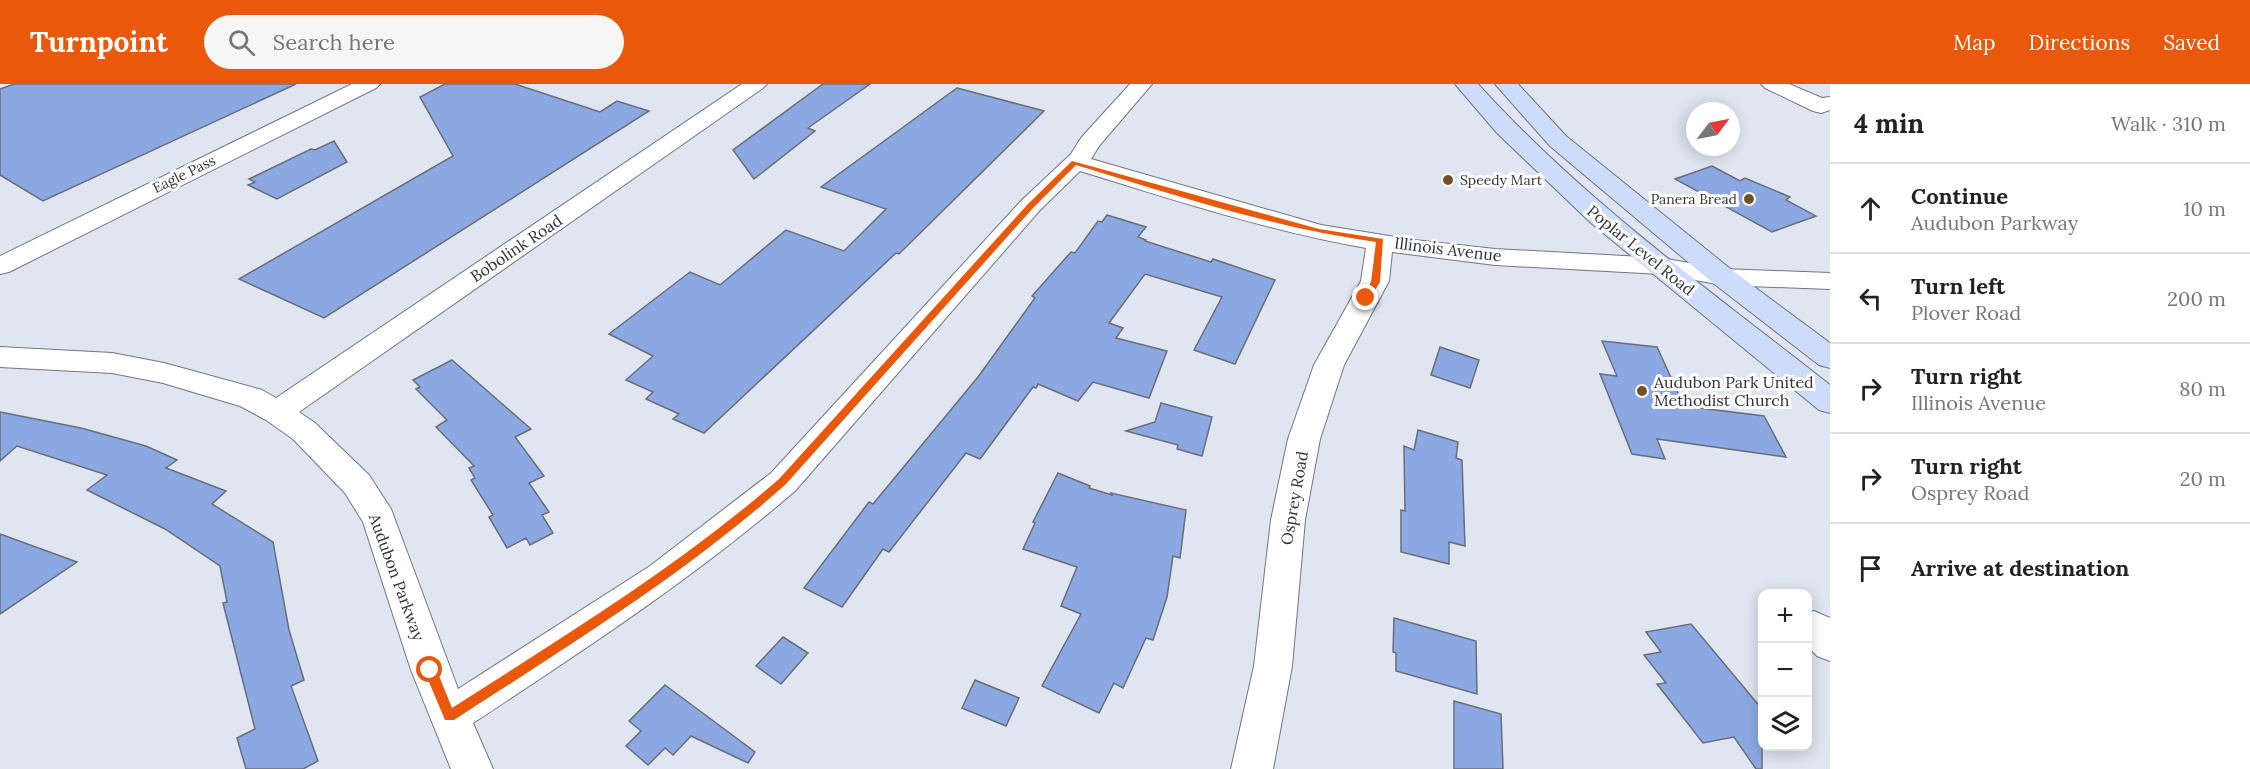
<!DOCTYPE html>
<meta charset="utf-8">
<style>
:root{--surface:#fff;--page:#f6f6f6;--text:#222;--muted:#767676;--line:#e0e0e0;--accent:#ea580c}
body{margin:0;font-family:Lora,serif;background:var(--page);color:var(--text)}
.controls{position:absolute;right:18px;bottom:18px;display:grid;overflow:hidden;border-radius:12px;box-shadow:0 3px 15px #0003}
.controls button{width:54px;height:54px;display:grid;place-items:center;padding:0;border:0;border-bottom:2px solid var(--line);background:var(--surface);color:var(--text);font:30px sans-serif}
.compass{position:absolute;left:1686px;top:18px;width:54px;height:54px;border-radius:50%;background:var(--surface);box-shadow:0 3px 15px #0003;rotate:58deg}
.stop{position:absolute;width:18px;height:18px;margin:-14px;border:4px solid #ea580c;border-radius:50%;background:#fff}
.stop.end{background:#ea580c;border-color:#fff;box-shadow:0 2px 6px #0008}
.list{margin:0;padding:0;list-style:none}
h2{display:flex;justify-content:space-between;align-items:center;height:78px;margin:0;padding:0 24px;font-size:26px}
h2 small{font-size:20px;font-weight:400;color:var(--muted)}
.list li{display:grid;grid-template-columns:39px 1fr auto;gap:18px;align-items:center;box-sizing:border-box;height:90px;padding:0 24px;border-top:2px solid var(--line)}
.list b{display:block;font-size:22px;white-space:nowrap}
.list p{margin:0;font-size:20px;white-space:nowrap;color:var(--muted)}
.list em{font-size:20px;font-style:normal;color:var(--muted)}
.icon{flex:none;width:33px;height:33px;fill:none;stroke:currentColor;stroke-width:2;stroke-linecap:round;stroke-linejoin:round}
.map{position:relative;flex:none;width:1830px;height:685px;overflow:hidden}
header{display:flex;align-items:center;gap:36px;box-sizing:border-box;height:84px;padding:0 30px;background:var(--accent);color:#fff}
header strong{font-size:28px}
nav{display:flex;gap:33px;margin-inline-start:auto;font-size:21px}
.search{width:420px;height:54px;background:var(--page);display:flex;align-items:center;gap:15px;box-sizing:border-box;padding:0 21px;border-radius:33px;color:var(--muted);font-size:22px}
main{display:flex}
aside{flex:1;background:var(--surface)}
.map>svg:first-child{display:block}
.building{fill:#8ca8e3;stroke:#696e78;stroke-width:1.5}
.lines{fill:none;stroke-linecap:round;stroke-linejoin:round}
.street-casing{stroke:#717680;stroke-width:2}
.secondary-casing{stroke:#717680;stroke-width:2}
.street{fill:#fff;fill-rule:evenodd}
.secondary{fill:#cedcfc;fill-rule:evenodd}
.route{fill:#ea580c}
.poi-dot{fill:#705226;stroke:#fff;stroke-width:2}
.labels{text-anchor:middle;stroke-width:6;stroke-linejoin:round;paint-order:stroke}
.far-street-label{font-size:14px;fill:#303236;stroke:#fff}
.far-poi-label{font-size:14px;fill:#303236;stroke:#fff;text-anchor:start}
.street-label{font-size:16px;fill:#303236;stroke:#fff}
.poi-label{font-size:16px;fill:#303236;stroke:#fff;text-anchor:start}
</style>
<header>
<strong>Turnpoint</strong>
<div class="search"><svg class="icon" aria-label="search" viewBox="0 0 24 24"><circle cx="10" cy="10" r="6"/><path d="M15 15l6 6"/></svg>Search here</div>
<nav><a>Map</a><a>Directions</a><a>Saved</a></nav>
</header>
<main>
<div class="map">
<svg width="1830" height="685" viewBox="0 0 1830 685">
<rect width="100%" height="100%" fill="#dfe5f1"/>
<g class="building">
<polygon points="14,0 296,0 43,117 0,91 0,5"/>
<polygon points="445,0 515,0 600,28 617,17 649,27 324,234 239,195 453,72 420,13"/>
<polygon points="823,0 870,0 808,44 815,47 754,95 733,66"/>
<polygon points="957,4 1044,27 899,170 896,169 704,349 673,335 679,330 646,315 653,308 626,296 653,272 609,250 690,188 720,201 786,146 844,167 886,125 821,103"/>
<polygon points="334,57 347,78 277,115 248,101 255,98 249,95 311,65 315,66"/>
<polygon points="1712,82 1740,97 1745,94 1790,113 1786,116 1816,132 1772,148 1675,95"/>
<polygon points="1107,131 1146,143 1138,153 1146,156 1145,157 1211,178 1213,175 1275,196 1235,280 1194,266 1222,213 1145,190 1109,239 1123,244 1116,254 1167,267 1149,314 1093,298 1078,317 1038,300 1036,304 1033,303 980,375 966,369 889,468 883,465 842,523 804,504 869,418 873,420 978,293 1035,214 1032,212 1071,168 1075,169 1098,137 1102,138"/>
<polygon points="1602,257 1657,263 1684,322 1764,332 1786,373 1657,355 1665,375 1632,370 1600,290 1617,292"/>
<polygon points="1440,263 1479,276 1470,304 1431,291"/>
<polygon points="452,276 531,345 515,353 544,392 529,399 549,428 542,431 553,449 530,461 526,454 507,464 489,433 493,431 471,396 475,394 469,384 474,382 436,343 447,336 416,305 420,303 413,296"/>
<polygon points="1161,319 1212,333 1202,372 1177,365 1178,361 1126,347 1155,338"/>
<polygon points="0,328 81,344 146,362 177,376 166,384 226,407 212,420 273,458 289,546 304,596 291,602 318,677 303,685 246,685 237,654 255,645 223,519 227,518 220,482 165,445 87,406 107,391 17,362 0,377"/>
<polygon points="1418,346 1458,358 1456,374 1462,376 1465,462 1449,458 1449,480 1401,468 1401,426 1405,427 1404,362 1414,366"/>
<polygon points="1058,389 1090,402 1089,404 1112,411 1111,409 1186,426 1180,474 1173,472 1167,513 1153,556 1146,554 1123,604 1114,599 1099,629 1042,602 1081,530 1061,522 1077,483 1023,465 1035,439 1033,438"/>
<polygon points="0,450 77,478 0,530"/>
<polygon points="1394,534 1476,557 1477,610 1396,587 1396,569 1393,568"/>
<polygon points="1691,540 1762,625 1762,685 1756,685 1734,653 1703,659 1657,600 1666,599 1644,571 1661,568 1646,548"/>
<polygon points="783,553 808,569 781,600 756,582"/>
<polygon points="975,596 1019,614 1006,642 962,624"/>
<polygon points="665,601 755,668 748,679 691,652 673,671 665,664 648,681 626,662 641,647 629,637"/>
<polygon points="1454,617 1501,630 1503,685 1454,685"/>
</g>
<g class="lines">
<defs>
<g id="street">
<polygon points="352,0 380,0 376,4 9,188 0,190 0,172"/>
<path d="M742 0H767L763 4 299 328 315 339 369 391 391 425 458 605 650 482 771 389 1022 116 1071 70 1081 54 1130 0H1152L1099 62 1091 75 1321 141 1414 156 1495 165 1661 174 1723 185 1830 189V205L1723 201 1661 190 1495 181 1392 168 1389 197 1344 281 1320 355 1305 436 1292 582 1273 685H1231L1254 582 1271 436 1288 355 1314 281 1361 197 1366 164C1269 147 1174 116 1080 87L1040 126 795 407C694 494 584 566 473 639L493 685H451L411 586 363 438 345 409 293 355 266 336 240 322 163 299 112 289 0 283V263L112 269 164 279 262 306 276 314Z"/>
<polygon points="1761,0 1789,0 1822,14 1830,13 1830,26 1821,29 1813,27 1765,4"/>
<polygon points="1814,527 1830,534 1830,577 1817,572 1808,562 1808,529"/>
</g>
<g id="secondary">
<path d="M1455 0H1478C1582 115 1709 206 1830 301V329L1819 326 1591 139 1497 49Z"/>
<polygon points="1495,0 1518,0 1566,52 1733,187 1830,259 1830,284 1819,281 1713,199 1550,62"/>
</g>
</defs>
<use href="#street" class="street-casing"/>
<use href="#secondary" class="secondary-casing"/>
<use href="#street" class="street"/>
<use href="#secondary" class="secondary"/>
</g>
<path class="route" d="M1072 77 1319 145 1383 155 1380 198 1369 216H1363L1362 214 1371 198 1376 158C1274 144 1175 111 1076 81L1034 123 786 400C684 491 568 562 454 636H445L424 586 426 582H435L452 624C564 552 678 483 779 395L1028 120Z"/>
<g class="poi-dot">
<circle cx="1448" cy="96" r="6"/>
<circle cx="1749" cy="115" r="6"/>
<circle cx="1642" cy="307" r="6"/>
</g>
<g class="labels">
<g class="far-street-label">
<text transform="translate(184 90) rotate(-26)" y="5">Eagle Pass</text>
</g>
<g class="far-poi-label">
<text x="1460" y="101">Speedy Mart</text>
<text x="1737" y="120" text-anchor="end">Panera Bread</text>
</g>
<g class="street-label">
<text transform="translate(516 164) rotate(-34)" y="6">Bobolink Road</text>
<text transform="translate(1448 165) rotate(7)" y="6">Illinois Avenue</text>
<text transform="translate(1641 166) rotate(39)" y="6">Poplar Level Road</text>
<text transform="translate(1294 414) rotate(-80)" y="6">Osprey Road</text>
<text transform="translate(397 493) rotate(70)" y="6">Audubon Parkway</text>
</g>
<g class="poi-label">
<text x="1654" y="304">Audubon Park United<tspan x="1654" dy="18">Methodist Church</tspan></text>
</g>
</g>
</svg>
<div class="controls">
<button>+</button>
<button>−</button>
<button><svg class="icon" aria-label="layers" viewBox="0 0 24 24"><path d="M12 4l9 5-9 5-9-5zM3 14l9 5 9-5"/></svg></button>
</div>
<svg class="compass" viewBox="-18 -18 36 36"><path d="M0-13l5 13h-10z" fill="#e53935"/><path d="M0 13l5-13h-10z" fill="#767676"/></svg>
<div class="stop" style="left:430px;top:586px"></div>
<div class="stop end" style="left:1366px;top:214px"></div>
</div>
<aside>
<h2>4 min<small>Walk · 310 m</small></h2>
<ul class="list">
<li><svg class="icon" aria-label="ahead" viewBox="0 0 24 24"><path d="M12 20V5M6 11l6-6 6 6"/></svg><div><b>Continue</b><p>Audubon Parkway</p></div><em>10 m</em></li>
<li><svg class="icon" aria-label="left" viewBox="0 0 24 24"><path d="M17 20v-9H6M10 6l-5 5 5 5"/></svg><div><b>Turn left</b><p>Plover Road</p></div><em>200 m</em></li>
<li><svg class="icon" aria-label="right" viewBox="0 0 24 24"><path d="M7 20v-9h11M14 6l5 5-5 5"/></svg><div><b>Turn right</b><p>Illinois Avenue</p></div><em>80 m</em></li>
<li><svg class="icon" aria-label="right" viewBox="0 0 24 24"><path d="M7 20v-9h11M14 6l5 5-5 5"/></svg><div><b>Turn right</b><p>Osprey Road</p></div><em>20 m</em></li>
<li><svg class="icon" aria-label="arrive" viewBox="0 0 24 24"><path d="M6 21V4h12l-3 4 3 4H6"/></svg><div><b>Arrive at destination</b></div></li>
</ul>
</aside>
</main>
